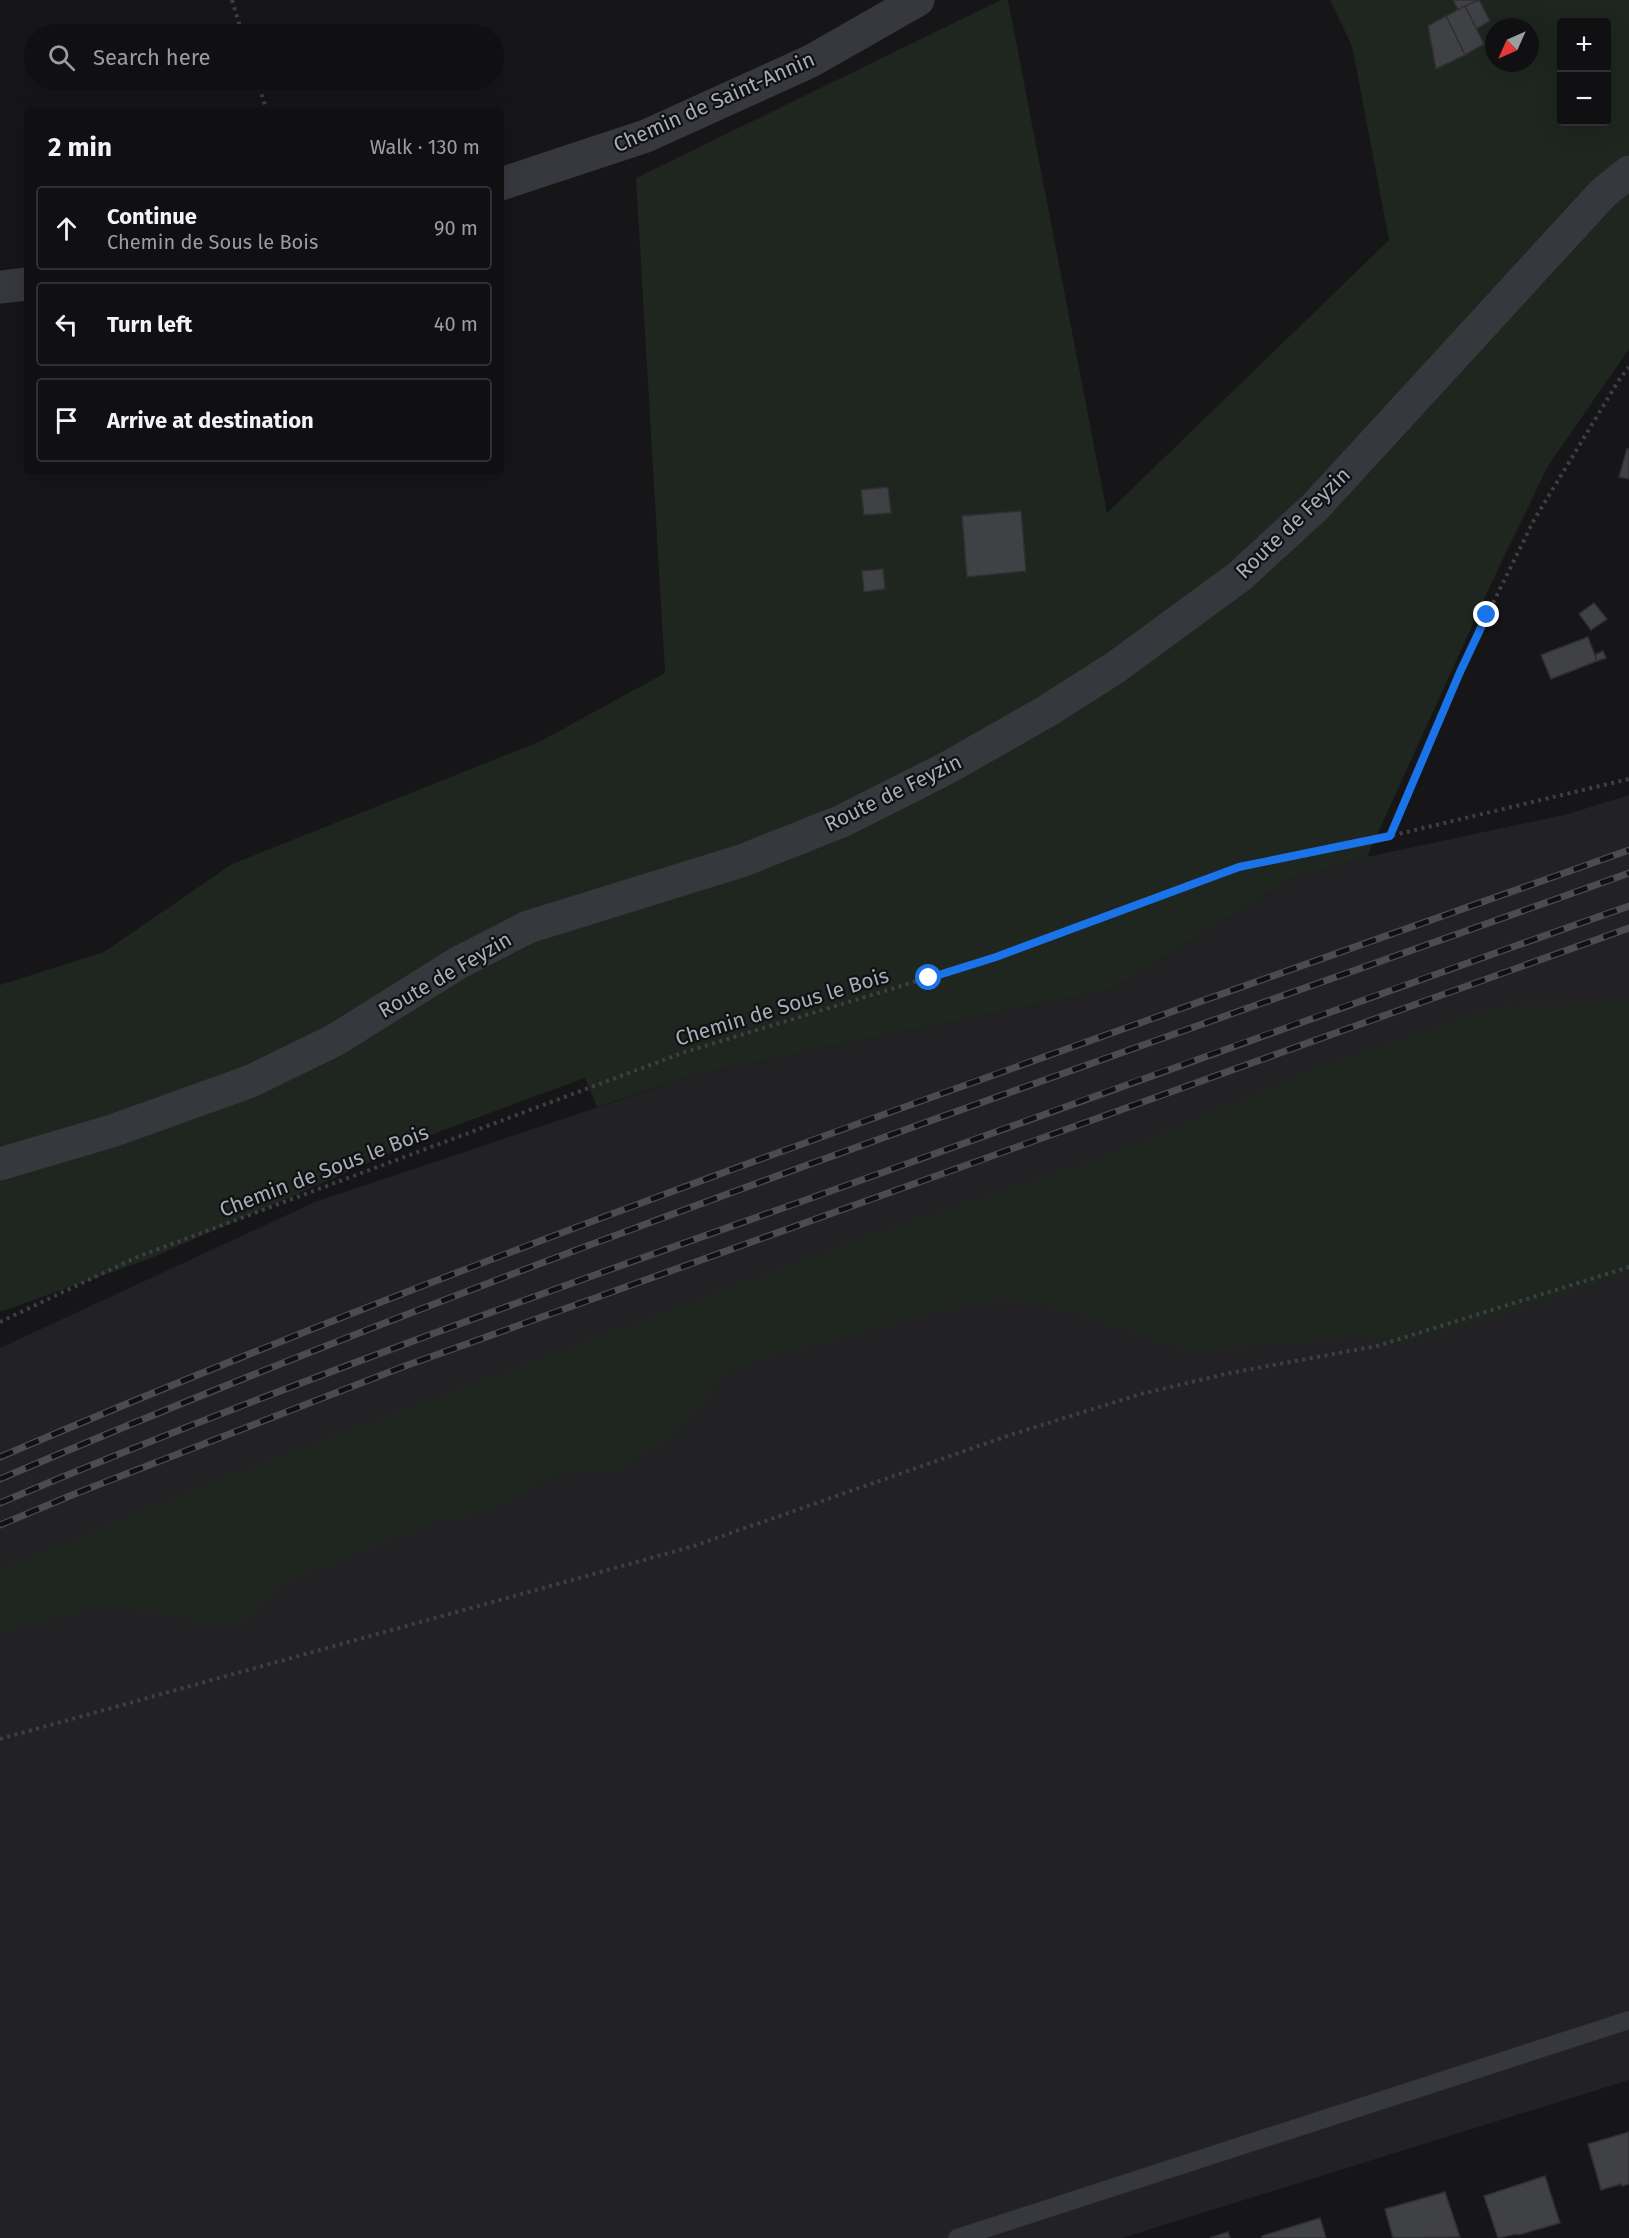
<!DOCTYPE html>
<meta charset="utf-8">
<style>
:root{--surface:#101012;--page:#19191b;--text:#f1f3f6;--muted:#9c9d9f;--line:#303032}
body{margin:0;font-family:"Fira Sans",sans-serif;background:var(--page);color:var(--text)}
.controls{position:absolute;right:18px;top:18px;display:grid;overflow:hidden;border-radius:6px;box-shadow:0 6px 24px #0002}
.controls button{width:54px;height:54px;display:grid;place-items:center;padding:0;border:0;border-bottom:2px solid var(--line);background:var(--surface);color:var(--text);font:30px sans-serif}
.compass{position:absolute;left:1485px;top:18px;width:54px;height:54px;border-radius:50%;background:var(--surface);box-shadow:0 6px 24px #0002;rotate:225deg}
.stop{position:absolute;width:18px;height:18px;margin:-14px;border:4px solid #1a73e8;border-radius:50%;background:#fff}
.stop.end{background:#1a73e8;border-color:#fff;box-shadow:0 2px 6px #0008}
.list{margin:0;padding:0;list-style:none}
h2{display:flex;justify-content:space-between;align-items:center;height:78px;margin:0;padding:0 24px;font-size:26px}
h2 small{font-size:20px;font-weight:400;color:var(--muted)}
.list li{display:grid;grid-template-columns:39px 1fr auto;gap:18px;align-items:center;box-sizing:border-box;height:84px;margin:0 12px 12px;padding:0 12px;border:2px solid var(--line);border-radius:6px}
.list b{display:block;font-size:22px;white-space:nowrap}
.list p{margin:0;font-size:20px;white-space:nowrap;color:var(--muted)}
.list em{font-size:20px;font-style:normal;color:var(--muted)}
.icon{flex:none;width:33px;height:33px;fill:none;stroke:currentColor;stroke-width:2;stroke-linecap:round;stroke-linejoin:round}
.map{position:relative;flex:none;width:1629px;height:2238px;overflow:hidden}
.search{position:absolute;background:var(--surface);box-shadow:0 6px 24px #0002;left:24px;top:24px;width:480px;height:66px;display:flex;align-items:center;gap:15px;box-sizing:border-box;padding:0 21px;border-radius:33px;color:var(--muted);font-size:22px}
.panel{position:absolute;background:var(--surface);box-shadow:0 6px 24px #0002;left:24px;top:108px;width:480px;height:366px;border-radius:6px}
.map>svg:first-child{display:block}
.built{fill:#222225}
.green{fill:#1e261f;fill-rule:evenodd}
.building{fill:#404145;stroke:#303034;stroke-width:1.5}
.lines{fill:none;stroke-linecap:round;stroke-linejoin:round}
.path{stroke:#3d3f44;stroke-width:4;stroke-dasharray:3 4.5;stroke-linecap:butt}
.service{stroke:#37383d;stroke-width:18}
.minor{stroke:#37383d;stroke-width:33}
.rail-casing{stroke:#4a4c52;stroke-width:7}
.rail{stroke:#111113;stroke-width:4.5;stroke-dasharray:14;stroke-linecap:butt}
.route{stroke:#1a73e8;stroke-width:8}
.labels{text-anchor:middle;stroke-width:4.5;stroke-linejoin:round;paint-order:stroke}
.street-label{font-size:21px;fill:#a8adb8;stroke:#111113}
</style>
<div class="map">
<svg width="1629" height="2238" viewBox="0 0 1629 2238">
<rect width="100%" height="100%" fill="#161618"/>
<polygon class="built" points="1629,795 1629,2080 1122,2238 0,2238 0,1348 315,1202 694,1075 1113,989 1292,878 1367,857 1568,814"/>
<g class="green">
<path d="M1001 0H1008L1107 513 1389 240 1352 46 1330 0H1629V349L1548 466 1492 582 1367 857 1292 878 1113 989 694 1075 597 1107 585 1078 441 1131 149 1259 0 1312V985L104 952 232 864 541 741 665 673 636 178ZM1562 22H1606V122H1562ZM1494 27H1530V63H1494Z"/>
<polygon points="1629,1003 1629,1271 1553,1299 1402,1344 1361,1337 1187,1351 1068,1310 1006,1298 939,1311 730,1368 679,1432 614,1472 556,1474 484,1512 439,1520 276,1586 236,1626 106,1605 0,1631 0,1570 223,1478 882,1231 1112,1154 1313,1070 1477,1013 1504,1006"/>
</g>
<g class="building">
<polygon points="1453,0 1479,0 1458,10"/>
<polygon points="1479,0 1490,21 1476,29 1465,6"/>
<polygon points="1465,6 1484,44 1465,55 1446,16"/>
<polygon points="1446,16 1465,55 1436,69 1428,26"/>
<polygon points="1627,449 1629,449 1629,479 1619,477"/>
<polygon points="888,487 891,513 864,515 861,490"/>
<polygon points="1021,511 1026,571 967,577 962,516"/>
<polygon points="883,569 885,589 864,592 862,571"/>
<polygon points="1594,603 1607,619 1591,630 1579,614"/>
<polygon points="1588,637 1597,661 1551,679 1541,655"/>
<polygon points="1603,651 1606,658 1597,661 1595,655"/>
<polygon points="1629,2132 1629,2184 1622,2186 1621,2184 1601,2190 1588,2144"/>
<polygon points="1545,2176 1560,2223 1518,2235 1517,2234 1498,2238 1484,2196"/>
<polygon points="1445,2192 1460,2237 1393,2238 1385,2209"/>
<polygon points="1320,2218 1326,2238 1262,2238 1262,2236"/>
<polygon points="1228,2232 1230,2238 1210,2238"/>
</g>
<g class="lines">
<g class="path">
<polyline points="232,0 242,34"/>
<polyline points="257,80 267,111"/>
<polyline points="1390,836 1459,672 1534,520 1619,380 1629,367"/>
<polyline points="0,1322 137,1257 685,1052 996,957 1240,867 1390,836 1629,779"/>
<polyline points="0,1739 694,1546 1013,1434 1141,1394 1230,1373 1377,1346 1629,1267"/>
</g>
<polyline class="service" points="957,2238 1629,2020"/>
<g class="minor">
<polyline points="501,184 646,136 811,61 918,0"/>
<polyline points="0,287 27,284"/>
<polyline points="0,1164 112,1131 251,1081 335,1040 458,963 528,927 741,861 842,821 947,768 1047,711 1116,667 1240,576 1316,506 1603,193 1629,172"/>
</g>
<defs>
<g id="rail">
<path d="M0 1457C532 1230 1084 1044 1629 850"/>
<path d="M0 1479C533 1252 1084 1068 1629 873"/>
<path d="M0 1503C262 1393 531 1297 800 1202 1076 1103 1352 1003 1629 906"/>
<polyline points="0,1525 77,1493 405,1366 1629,928"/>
</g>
</defs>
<use href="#rail" class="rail-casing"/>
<use href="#rail" class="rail"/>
</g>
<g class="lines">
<polyline class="route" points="929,978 996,957 1239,867 1390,836 1460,672 1487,615"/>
</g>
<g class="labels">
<g class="street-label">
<text transform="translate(714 102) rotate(-24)" y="7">Chemin de Saint-Annin</text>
<text transform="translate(1293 523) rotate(-44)" y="7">Route de Feyzin</text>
<text transform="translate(893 793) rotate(-26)" y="7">Route de Feyzin</text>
<text transform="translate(445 975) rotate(-30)" y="7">Route de Feyzin</text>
<text transform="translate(782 1007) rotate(-17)" y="7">Chemin de Sous le Bois</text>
<text transform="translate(324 1171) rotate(-21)" y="7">Chemin de Sous le Bois</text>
</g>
</g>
</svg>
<div class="controls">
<button>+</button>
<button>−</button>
</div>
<svg class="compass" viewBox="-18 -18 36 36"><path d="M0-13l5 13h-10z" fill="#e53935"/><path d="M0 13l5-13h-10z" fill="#9c9d9f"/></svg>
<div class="stop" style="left:929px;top:978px"></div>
<div class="stop end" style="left:1487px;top:615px"></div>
<div class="search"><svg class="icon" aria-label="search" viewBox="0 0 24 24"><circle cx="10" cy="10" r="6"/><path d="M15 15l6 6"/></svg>Search here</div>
<section class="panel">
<h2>2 min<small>Walk · 130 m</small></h2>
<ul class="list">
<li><svg class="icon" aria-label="ahead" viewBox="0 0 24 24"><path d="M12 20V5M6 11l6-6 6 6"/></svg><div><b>Continue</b><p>Chemin de Sous le Bois</p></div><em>90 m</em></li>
<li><svg class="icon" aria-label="left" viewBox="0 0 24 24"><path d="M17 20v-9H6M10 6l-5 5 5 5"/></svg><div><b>Turn left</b></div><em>40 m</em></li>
<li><svg class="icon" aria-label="arrive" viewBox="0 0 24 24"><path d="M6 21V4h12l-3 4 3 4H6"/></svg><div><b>Arrive at destination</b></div></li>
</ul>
</section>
</div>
